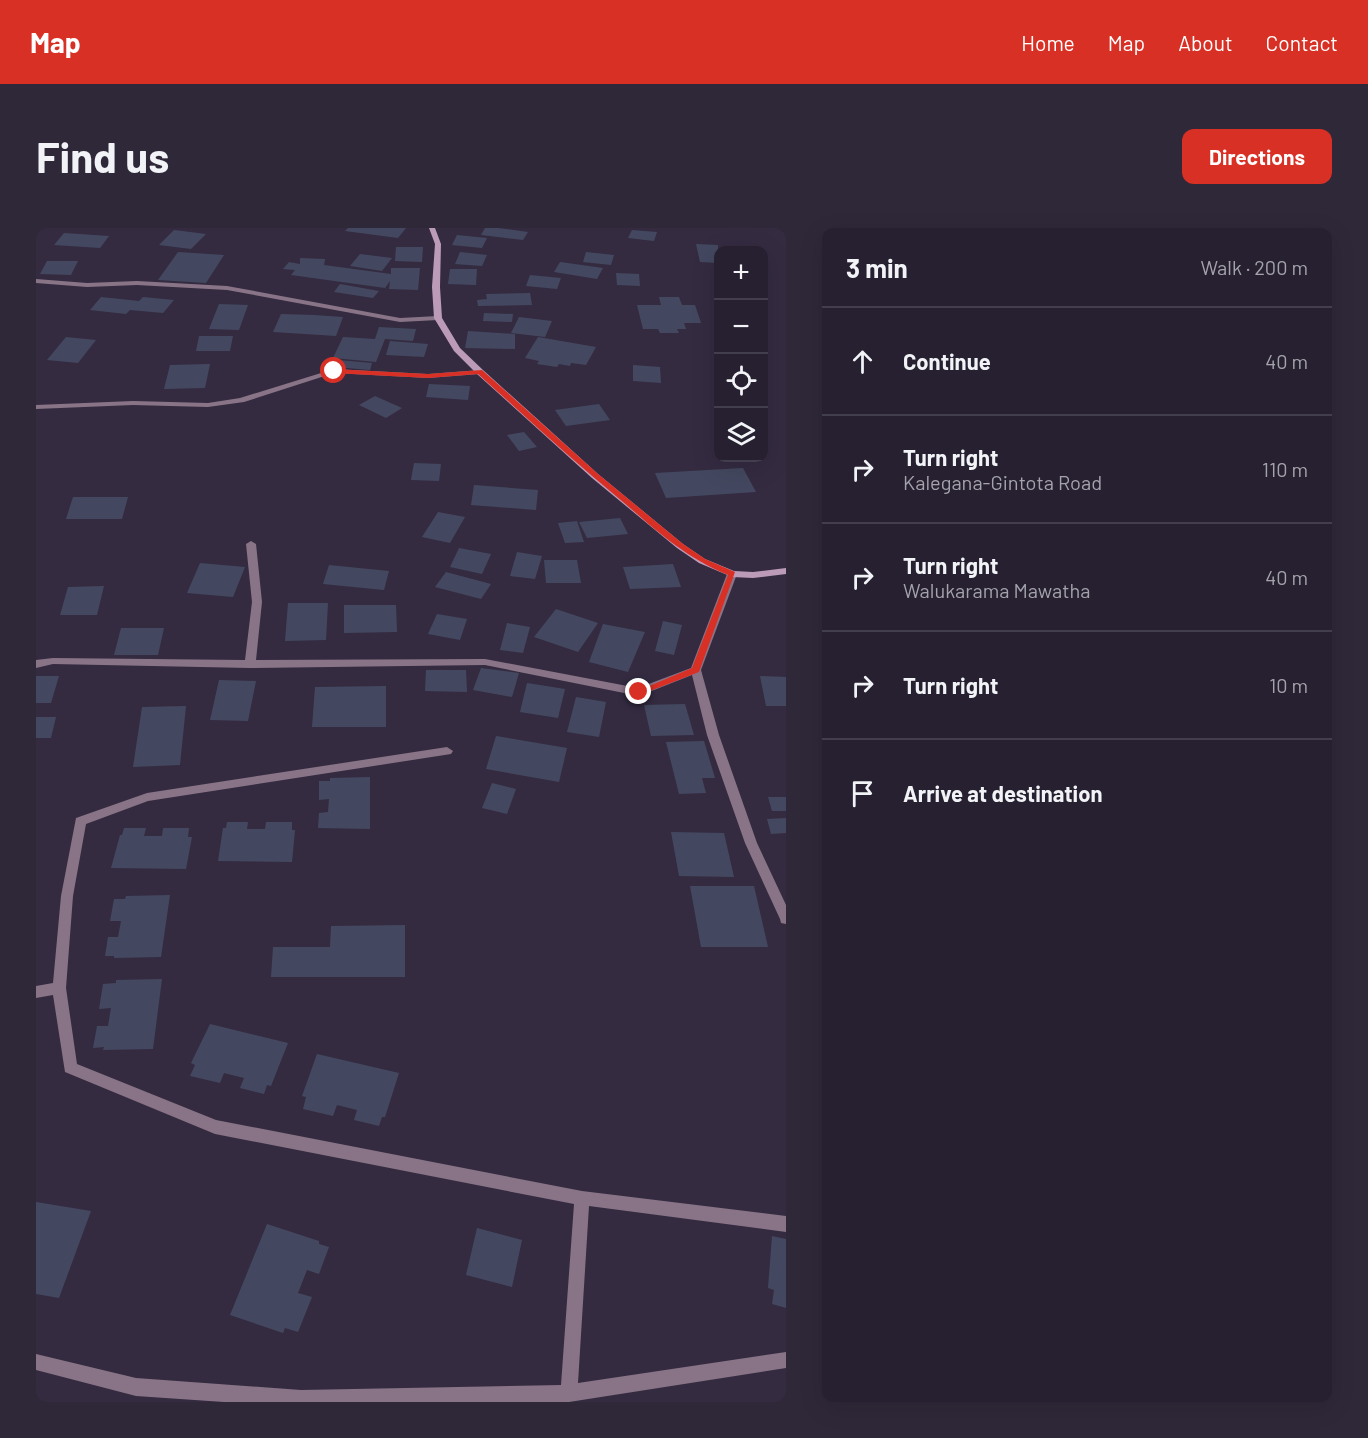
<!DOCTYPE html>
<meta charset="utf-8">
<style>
:root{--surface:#272031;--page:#2f2839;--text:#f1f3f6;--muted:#a4a3ab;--line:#433e4d;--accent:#d93025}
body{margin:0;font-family:Barlow,sans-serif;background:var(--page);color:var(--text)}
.controls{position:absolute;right:18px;top:18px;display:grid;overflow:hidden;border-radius:12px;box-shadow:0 6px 24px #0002}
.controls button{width:54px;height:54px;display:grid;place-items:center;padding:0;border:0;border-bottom:2px solid var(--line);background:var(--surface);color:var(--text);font:30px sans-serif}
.stop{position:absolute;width:18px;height:18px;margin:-14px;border:4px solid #d93025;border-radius:50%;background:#fff}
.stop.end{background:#d93025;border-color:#fff;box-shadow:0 2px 6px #0008}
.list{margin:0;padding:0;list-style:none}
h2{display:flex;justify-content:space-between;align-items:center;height:78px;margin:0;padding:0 24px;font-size:26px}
h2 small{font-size:20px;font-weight:400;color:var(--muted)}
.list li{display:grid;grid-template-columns:39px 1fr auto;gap:18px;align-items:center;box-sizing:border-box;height:108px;padding:0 24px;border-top:2px solid var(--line)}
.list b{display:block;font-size:22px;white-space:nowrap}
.list p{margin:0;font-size:20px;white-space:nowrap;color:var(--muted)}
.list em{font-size:20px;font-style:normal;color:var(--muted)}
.icon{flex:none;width:33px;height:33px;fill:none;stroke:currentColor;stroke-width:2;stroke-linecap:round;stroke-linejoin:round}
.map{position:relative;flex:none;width:750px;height:1174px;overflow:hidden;border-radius:12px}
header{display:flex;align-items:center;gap:36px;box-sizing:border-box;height:84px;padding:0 30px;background:var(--accent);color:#fff}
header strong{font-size:28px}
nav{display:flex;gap:33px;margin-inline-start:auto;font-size:21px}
.intro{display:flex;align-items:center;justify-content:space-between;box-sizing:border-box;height:144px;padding:0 36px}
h1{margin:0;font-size:42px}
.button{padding:15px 27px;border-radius:12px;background:var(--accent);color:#fff;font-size:21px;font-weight:700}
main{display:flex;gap:36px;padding:0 36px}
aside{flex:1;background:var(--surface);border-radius:12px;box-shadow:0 6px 24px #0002}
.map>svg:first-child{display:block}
.building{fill:#434860}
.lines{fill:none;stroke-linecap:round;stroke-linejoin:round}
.street{fill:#897487;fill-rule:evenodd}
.secondary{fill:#bc9bb9;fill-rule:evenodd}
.route{fill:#d93025}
</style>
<header>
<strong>Map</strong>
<nav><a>Home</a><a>Map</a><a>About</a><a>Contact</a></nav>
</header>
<div class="intro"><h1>Find us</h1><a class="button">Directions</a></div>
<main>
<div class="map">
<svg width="750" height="1174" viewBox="0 0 750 1174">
<rect width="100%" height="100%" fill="#342b41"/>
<g class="building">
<polygon points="312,0 370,0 362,10 309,3"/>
<polygon points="449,0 462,0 492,4 487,12 445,7"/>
<polygon points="138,2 170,6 155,21 123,17"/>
<polygon points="596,2 621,4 618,13 592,10"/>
<polygon points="28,5 73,8 64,20 18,17"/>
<polygon points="421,7 451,10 446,20 416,17"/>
<polygon points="660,16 682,17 682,35 664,34"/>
<polygon points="360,19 387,19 386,34 359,33"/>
<polygon points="142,24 188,27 170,55 122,52"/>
<polygon points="424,24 451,27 446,38 419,36"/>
<polygon points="550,24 578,27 575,37 547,34"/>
<polygon points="324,26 356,30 346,43 314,38"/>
<polygon points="264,30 289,31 288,37 355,46 355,40 384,40 382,62 353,61 354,53 349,60 255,47 259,42 247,41 253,34 264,36"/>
<polygon points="11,33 42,33 35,47 4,46"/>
<polygon points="524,34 567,40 561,51 518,44"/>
<polygon points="414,41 441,41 440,57 412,56"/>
<polygon points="580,45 603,46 604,58 581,57"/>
<polygon points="494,47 525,50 521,61 490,58"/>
<polygon points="304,56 343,63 337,70 298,64"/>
<polygon points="494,65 496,77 442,78 441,72 451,71 450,66"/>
<polygon points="65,69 103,73 107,69 138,72 127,85 94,82 90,86 54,82"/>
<polygon points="623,69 643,69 646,77 659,77 665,95 648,95 650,101 641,101 643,105 624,105 622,101 607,101 601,77 625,77"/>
<polygon points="183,76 212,77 203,102 173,101"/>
<polygon points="448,85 477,86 476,94 447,93"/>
<polygon points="245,86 278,87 307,89 300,108 237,104"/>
<polygon points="483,89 516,93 509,109 475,105"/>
<polygon points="343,99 380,101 377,113 349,111 340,134 297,130 307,109 339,111"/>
<polygon points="432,103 479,106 479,121 429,120"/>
<polygon points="163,108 197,108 194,123 160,123"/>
<polygon points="30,109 60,112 42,135 11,132"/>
<polygon points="502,109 560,119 550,137 535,135 534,138 523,136 521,139 501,136 503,133 489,130"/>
<polygon points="354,113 392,116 388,129 350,127"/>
<polygon points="302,132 336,135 334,142 299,139"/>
<polygon points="174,136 169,160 128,161 134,137"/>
<polygon points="597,137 624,139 625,155 597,153"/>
<polygon points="393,156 434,158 432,172 390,169"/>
<polygon points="339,168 366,180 350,190 323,177"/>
<polygon points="563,176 574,192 530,198 519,182"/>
<polygon points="488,204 501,219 483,223 471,207"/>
<polygon points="378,235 405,236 403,253 375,252"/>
<polygon points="707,240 720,264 630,270 619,245"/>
<polygon points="438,257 502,262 500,282 435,277"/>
<polygon points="37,269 92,269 86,291 30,291"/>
<polygon points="402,284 429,289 414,315 386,309"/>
<polygon points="584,290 592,306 551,310 543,294"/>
<polygon points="541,293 548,314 529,315 522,295"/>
<polygon points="423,320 455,326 446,346 414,339"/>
<polygon points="481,324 506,328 499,351 474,348"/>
<polygon points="508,332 541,332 545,355 510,355"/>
<polygon points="164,335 209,339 197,369 151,365"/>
<polygon points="637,336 645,359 594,361 587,339"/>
<polygon points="293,337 353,343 348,362 287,356"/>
<polygon points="410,344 455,356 445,371 399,359"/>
<polygon points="68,358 61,387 24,387 32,359"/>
<polygon points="252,375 292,375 290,412 249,413"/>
<polygon points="308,377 360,377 361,404 308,405"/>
<polygon points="520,381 562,395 542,424 498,409"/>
<polygon points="401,386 431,391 424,412 392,406"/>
<polygon points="627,393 646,397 638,427 619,423"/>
<polygon points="471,395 494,399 487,425 464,422"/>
<polygon points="567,396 609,404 592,444 553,434"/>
<polygon points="85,400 128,400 122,427 78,427"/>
<polygon points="445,440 483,445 476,469 437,462"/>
<polygon points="390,442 430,442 431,464 389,463"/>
<polygon points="0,448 23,448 15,475 0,475"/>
<polygon points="724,448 750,449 750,478 730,478"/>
<polygon points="183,452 220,453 212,493 174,492"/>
<polygon points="491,455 529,461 522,490 484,484"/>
<polygon points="350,458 350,499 276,499 279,459"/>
<polygon points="540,469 570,474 563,509 531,504"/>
<polygon points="649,476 658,507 615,508 608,477"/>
<polygon points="150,478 144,537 97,539 106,479"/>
<polygon points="0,489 20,489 15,510 0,510"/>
<polygon points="460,508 531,520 523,554 450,541"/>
<polygon points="668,513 679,550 666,550 670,565 643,566 630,514"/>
<polygon points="334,549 334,601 282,600 283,585 292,584 293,571 283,572 283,553 294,553 294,550"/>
<polygon points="456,555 480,561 471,586 446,580"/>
<polygon points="732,569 750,569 750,583 736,583"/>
<polygon points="750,590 750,605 735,606 731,591"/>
<polygon points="191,594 212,594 211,601 229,601 230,594 256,594 256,602 259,602 256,634 182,633 187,600 190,600"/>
<polygon points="88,600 110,600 108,608 126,608 127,600 153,600 152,609 156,609 150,641 75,640 84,607 86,607"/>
<polygon points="635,604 688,605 698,649 643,648"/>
<polygon points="654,658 718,658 732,719 665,719"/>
<polygon points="134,667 125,729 78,730 78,728 69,728 72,709 82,709 85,693 74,693 78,671 89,671 90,668"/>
<polygon points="369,697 369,749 235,749 237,719 294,719 295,698"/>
<polygon points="126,751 117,821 67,822 68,819 57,820 61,798 72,798 75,780 63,781 67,756 80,755 80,752"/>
<polygon points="174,796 252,815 235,858 231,857 228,866 204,860 208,850 188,845 184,855 154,848 159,837 155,835"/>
<polygon points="281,826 363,845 349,889 346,889 343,898 318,892 321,882 301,877 297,888 267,881 270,869 266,868"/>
<polygon points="0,974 55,983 23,1070 0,1066"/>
<polygon points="231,996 283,1013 283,1016 293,1019 283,1046 271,1042 262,1065 276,1069 262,1104 249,1100 247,1105 194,1087"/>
<polygon points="441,1000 486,1012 476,1059 430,1047"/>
<polygon points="736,1008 750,1011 750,1080 736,1076 738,1062 732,1060"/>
</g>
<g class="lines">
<g class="street">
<polygon points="0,51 51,55 101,53 191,58 364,90 402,88 406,90 402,92 364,94 191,62 101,57 51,59 0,55"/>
<polygon points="298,141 392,146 444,142 448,144 444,146 392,150 298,145 208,174 172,179 97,177 0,181 0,177 97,173 172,175 204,170"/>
<polygon points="215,313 220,316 226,374 220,432 449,431 602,460 655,440 691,346 696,343 699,344 701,346 665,442 683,507 721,615 750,677 750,696 745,695 744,691 709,615 671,507 656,447 603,468 449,437 214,440 17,436 0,440 0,432 17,430 209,432 216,374 210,316"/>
<polygon points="411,519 417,523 415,526 112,573 50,596 37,668 30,760 41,836 180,892 546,963 750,988 750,1004 553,978 542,1155 750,1124 750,1140 533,1174 188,1174 100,1168 0,1142 0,1126 100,1150 265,1162 525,1157 538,976 179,906 29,844 17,767 0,770 0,758 17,755 25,668 40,590 111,565"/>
</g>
<polygon class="secondary" points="393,0 399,0 405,16 404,59 406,90 424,120 447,142 562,246 647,316 669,331 698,343 717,344 750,340 750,346 717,350 696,349 663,335 641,320 556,250 441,146 418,123 398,90 396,59 399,16"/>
</g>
<path class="route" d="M298 141 392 146 446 142 562 246 647 316 669 331 699 344 663 444 606 466 599 464 656 440 692 347C649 329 622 304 587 274 537 233 490 189 442 146L392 150 296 145Z"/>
</svg>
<div class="controls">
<button>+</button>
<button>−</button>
<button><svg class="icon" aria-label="locate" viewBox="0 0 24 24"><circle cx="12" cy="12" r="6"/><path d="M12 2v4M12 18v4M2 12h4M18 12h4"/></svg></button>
<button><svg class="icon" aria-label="layers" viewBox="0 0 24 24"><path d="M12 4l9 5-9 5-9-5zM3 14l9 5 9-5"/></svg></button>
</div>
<div class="stop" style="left:298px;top:143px"></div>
<div class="stop end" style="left:603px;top:464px"></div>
</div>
<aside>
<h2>3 min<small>Walk · 200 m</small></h2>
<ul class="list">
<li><svg class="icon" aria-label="ahead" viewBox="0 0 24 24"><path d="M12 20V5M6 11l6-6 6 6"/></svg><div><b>Continue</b></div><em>40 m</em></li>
<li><svg class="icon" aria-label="right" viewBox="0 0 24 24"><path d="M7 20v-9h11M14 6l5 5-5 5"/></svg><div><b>Turn right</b><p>Kalegana-Gintota Road</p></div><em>110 m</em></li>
<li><svg class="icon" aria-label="right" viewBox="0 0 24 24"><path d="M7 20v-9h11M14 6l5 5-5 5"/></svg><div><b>Turn right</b><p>Walukarama Mawatha</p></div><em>40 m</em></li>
<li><svg class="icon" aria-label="right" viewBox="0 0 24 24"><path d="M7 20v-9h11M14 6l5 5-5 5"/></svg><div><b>Turn right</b></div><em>10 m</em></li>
<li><svg class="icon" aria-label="arrive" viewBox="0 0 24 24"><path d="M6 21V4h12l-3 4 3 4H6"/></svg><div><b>Arrive at destination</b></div></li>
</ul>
</aside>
</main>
